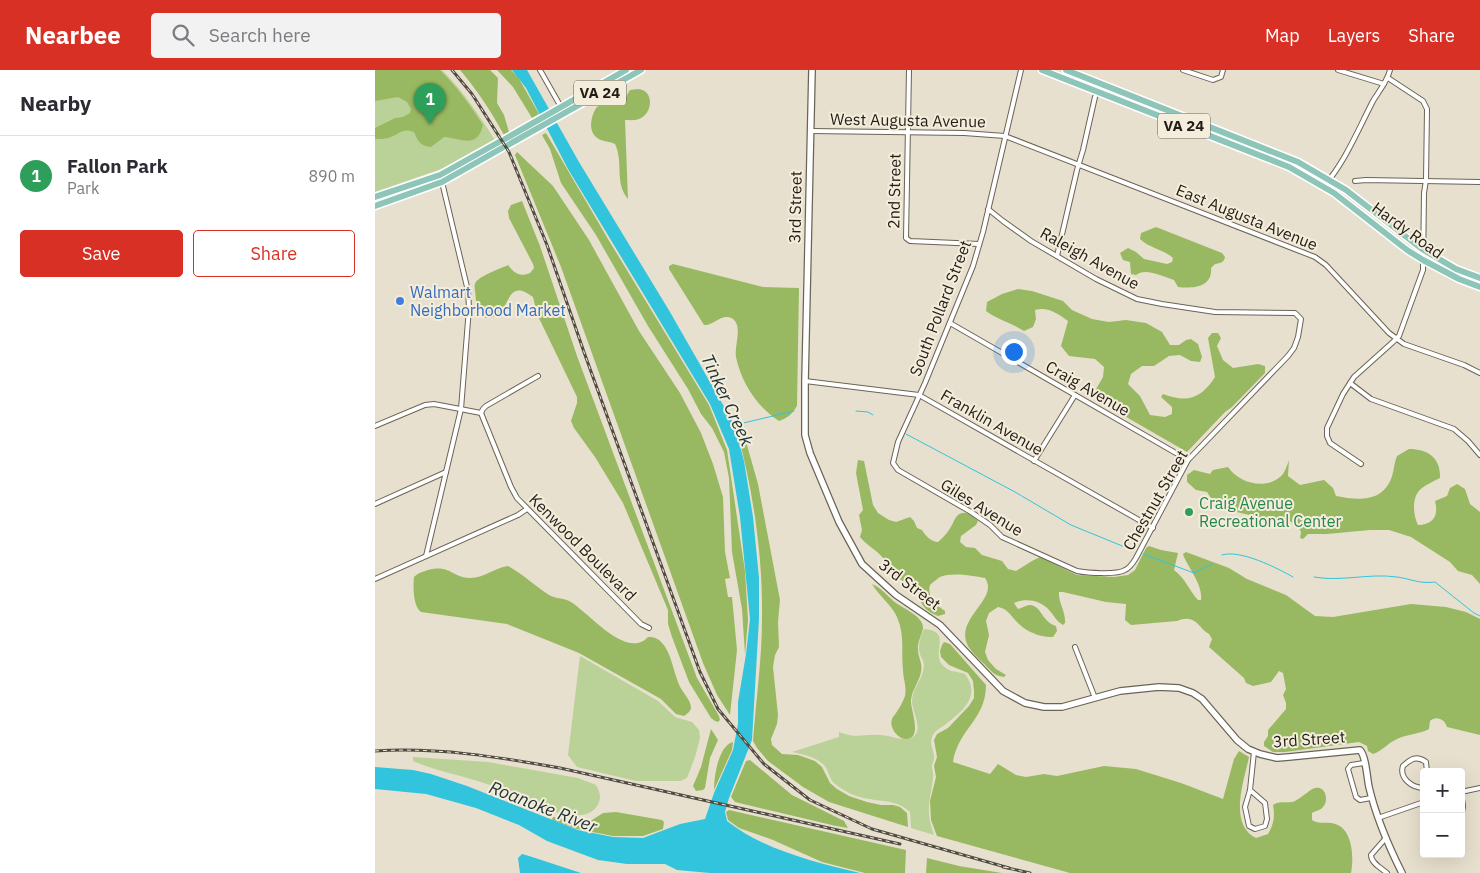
<!DOCTYPE html>
<meta charset="utf-8">
<style>
:root{--surface:#fff;--page:#f2f2f3;--text:#2b2b33;--muted:#7c7c81;--line:#e1e1e2;--accent:#d93025}
body{margin:0;font-family:"IBM Plex Sans",sans-serif;background:var(--page);color:var(--text)}
.controls{position:absolute;right:15px;bottom:15px;display:grid;overflow:hidden;border-radius:5px;box-shadow:0 5px 20px #0002}
.controls button{width:45px;height:45px;display:grid;place-items:center;padding:0;border:0;border-bottom:1px solid var(--line);background:var(--surface);color:var(--text);font:25px sans-serif}
.you{position:absolute;left:638px;top:281px;width:18px;height:18px;margin:-12px;border:4px solid #fff;border-radius:50%;background:#1a73e8;box-shadow:0 0 0 8px #1a73e833}
.badge{display:grid;place-items:center;width:32px;height:32px;border-radius:50%;background:var(--accent);color:#fff;font-size:16px;font-weight:700}
.pin{position:absolute;translate:-50% -41px;filter:drop-shadow(0 1px 2px #0008)}
.pin::after{content:'';position:absolute;top:26px;width:18px;height:15px;background:inherit;clip-path:polygon(0 0,100% 0,50% 100%)}
.list{margin:0;padding:0;list-style:none}
h2{display:flex;justify-content:space-between;align-items:center;height:65px;margin:0;padding:0 20px;font-size:21px}
h2 small{font-size:16px;font-weight:400;color:var(--muted)}
.list li{display:grid;grid-template-columns:32px 1fr auto;gap:15px;align-items:center;box-sizing:border-box;height:80px;padding:0 20px;border-top:1px solid var(--line)}
.list b{display:block;font-size:19px;white-space:nowrap}
.list p{margin:0;font-size:16px;white-space:nowrap;color:var(--muted)}
.list em{font-size:16px;font-style:normal;color:var(--muted)}
.actions{display:flex;gap:10px;padding:15px 20px}
.actions a{flex:1;padding:11px 0;border:1px solid var(--accent);border-radius:5px;text-align:center;font-size:18px;color:var(--accent)}
.actions .main{background:var(--accent);color:#fff}
.icon{flex:none;width:28px;height:28px;fill:none;stroke:currentColor;stroke-width:2;stroke-linecap:round;stroke-linejoin:round}
.map{position:relative;flex:none;width:1105px;height:803px;overflow:hidden}
header{display:flex;align-items:center;gap:30px;box-sizing:border-box;height:70px;padding:0 25px;background:var(--accent);color:#fff}
header strong{font-size:24px}
nav{display:flex;gap:28px;margin-inline-start:auto;font-size:18px}
.search{width:350px;height:45px;background:var(--page);display:flex;align-items:center;gap:12px;box-sizing:border-box;padding:0 18px;border-radius:5px;color:var(--muted);font-size:19px}
main{display:flex}
aside{flex:1;background:var(--surface)}
.map>svg:first-child{display:block}
.green{fill:#bad198}
.forest{fill:#98b961}
.water{fill:#32c4dc}
.lines{fill:none;stroke-linecap:round;stroke-linejoin:round}
.stream{stroke:#32c4dc;stroke-width:1}
.street-casing{stroke:#6b6455;stroke-width:6}
.secondary-casing{stroke:#6b6455;stroke-width:8}
.primary-casing{stroke:#fff;stroke-width:9}
.street{stroke:#fff;stroke-width:4}
.secondary{stroke:#fff;stroke-width:5.5}
.primary{stroke:#8ec5b9;stroke-width:6}
.rail-casing{stroke:#504c43;stroke-width:3}
.rail{stroke:#f5eddb;stroke-width:1;stroke-dasharray:4;stroke-linecap:butt}
.shop-dot{fill:#3f7fe0;stroke:#f5eddb;stroke-width:2}
.leisure-dot{fill:#2e9e5b;stroke:#f5eddb;stroke-width:2}
.labels{text-anchor:middle;stroke-width:4;stroke-linejoin:round;paint-order:stroke}
.shield{fill:#f5eddb;stroke:#605b52;stroke-width:1}
.shield-label{font-size:15px;font-weight:bold;fill:#201d17}
.street-label{font-size:16px;fill:#201d17;stroke:#f5eddb}
.shop-label{font-size:16px;fill:#366cbe;stroke:#f5eddb;text-anchor:start}
.leisure-label{font-size:16px;fill:#27864d;stroke:#f5eddb;text-anchor:start}
.water-label{font-size:18px;font-style:italic;fill:#1a3135;stroke:#f5eddb}
</style>
<header>
<strong>Nearbee</strong>
<div class="search"><svg class="icon" aria-label="search" viewBox="0 0 24 24"><circle cx="10" cy="10" r="6"/><path d="M15 15l6 6"/></svg>Search here</div>
<nav><a>Map</a><a>Layers</a><a>Share</a></nav>
</header>
<main>
<aside>
<h2>Nearby<small></small></h2>
<ul class="list">
<li><span class="badge" style="background:#2e9e5b">1</span><div><b>Fallon Park</b><p>Park</p></div><em>890 m</em></li>
</ul>
<div class="actions"><a class="main">Save</a><a>Share</a></div>
</aside>
<div class="map">
<svg width="1105" height="803" viewBox="0 0 1105 803">
<rect width="100%" height="100%" fill="#e8e0ce"/>
<g class="green">
<path d="M0 0H67C88 21 104 45 120 70L69 98 0 122Z"/>
<path d="M549 559C582 562 549 587 574 600 578 602 585 602 590 604 606 626 589 640 571 654 566 658 560 660 557 667 554 677 560 681 559 689 558 693 557 693 557 697 557 700 559 704 558 708 555 733 550 739 559 765L536 758 535 742C518 726 496 734 474 723 469 720 462 716 458 712 454 707 453 699 449 695 441 687 428 684 417 682L464 667V662C482 669 488 664 505 665 515 665 530 673 538 667 549 659 537 642 537 631 537 618 549 608 549 595 549 591 546 588 545 584 542 576 546 566 549 559Z"/>
<polygon points="205,586 283,631 300,647 317,652 324,660 325,668 320,687 312,708 305,711 261,711 202,697 193,685"/>
<path d="M38 687 113 692 203 708 221 715C225 722 227 728 222 736 205 763 137 724 115 715 90 706 63 702 38 691Z"/>
</g>
<g class="forest">
<path d="M0 0H65C82 17 95 35 108 55 102 80 86 68 69 67L56 77C45 76 43 71 39 62 28 57 23 65 13 68 9 69 4 69 0 69V58L20 48 28 47 35 43 36 39 32 32 23 27 0 31Z"/>
<path d="M85 0H115L123 8 122 33 129 45 134 62 129 65C116 41 102 20 85 0Z"/>
<polygon points="122,0 136,0 143,7 164,44 157,48 138,17"/>
<path d="M263 19C279 20 278 42 266 48 262 51 255 50 250 50L253 129C239 112 249 93 240 74 234 71 226 72 221 67 213 60 216 45 222 37 230 32 246 36 249 31 252 27 252 24 255 20Z"/>
<polygon points="171,63 233,169 334,335 352,380 370,501 373,550 370,585 367,539 357,482 354,408 349,382 337,358 326,344 313,319 273,256 221,165 186,113 175,79 167,65"/>
<polygon points="142,82 178,116 214,170 264,261 305,323 326,363 338,394 348,427 350,482 355,508 350,509 353,527 357,527 362,580 355,645 342,625 328,593 186,197 140,85"/>
<path d="M147 131 165 176 202 286 322 608 344 646 345 650 343 652 340 651 336 648 314 612 297 567 293 554V540L248 433 220 387 199 358 196 351 202 333V327L162 244 158 227C134 209 135 233 125 243 122 246 118 247 114 248 99 249 102 232 100 221 100 220 99 215 100 214 101 207 127 198 133 195 140 204 145 207 155 203L159 198 158 194 134 148 133 141 136 135Z"/>
<path d="M781 157 847 183 850 187C849 193 845 193 840 194L836 198C838 217 818 219 803 217L799 210C789 207 770 197 761 205L756 204 755 192 748 190 745 183 753 178 761 182 769 189 792 194 797 192 798 188C788 179 774 178 765 169L766 163Z"/>
<path d="M298 194 388 217 424 218 422 336C417 344 413 348 404 351 382 337 366 312 361 287 359 276 368 257 358 249 347 242 339 256 329 255L294 199V196Z"/>
<path d="M643 219 657 221 688 231 697 240 717 249 734 252 751 250 771 253 787 262 795 275H804L811 270 816 269 823 274 827 287 825 292 816 291 805 285 794 286 779 296H767L756 304 753 314 765 326 775 345 790 347 797 344V337L786 327 788 324C812 333 826 329 840 307L833 268 837 263H843L846 268 842 276 848 290 858 298 883 294 890 296V303L857 337 850 342 812 382 727 333 720 321 728 307 729 297 720 289 694 286 686 276 693 251C684 244 672 236 660 240L661 249 658 257 649 261C637 253 623 250 611 241L612 232 627 224Z"/>
<path d="M367 367 370 368 383 414 405 530 403 552 404 577 400 585 398 597 403 645 402 654 396 669 397 675 407 684 423 685 440 691 447 697 455 713 462 719 474 726 492 732 506 735H518L525 737 532 743 533 757 454 732 428 717 393 691 382 678 378 671C381 630 387 589 387 548 388 491 379 425 364 369Z"/>
<path d="M1034 379C1053 379 1066 388 1065 408 1059 411 1052 414 1047 418 1036 426 1038 445 1043 455 1058 455 1064 446 1060 431L1072 426 1075 418 1082 414 1090 419 1095 434 1105 442V514L1097 505 1083 501 1075 492 1036 467 1014 460H995L952 464H933L928 469 925 468 926 462 923 456 911 449 888 448 848 439 838 431 832 422 821 420 812 412V405L819 400 835 404 838 400 853 397C864 413 889 420 905 407 909 404 912 396 914 390L913 406 925 415 949 410 958 418 961 426C982 430 1006 433 1016 409 1019 402 1019 393 1022 386Z"/>
<path d="M483 390 489 391 498 435 503 443 514 450 521 452 535 447 539 451 542 458 547 460C550 465 556 472 563 472 569 467 574 461 578 453 578 452 581 447 582 446 589 439 598 445 603 451L601 455 586 466 585 472 591 477 600 478 607 485 627 491 633 499 641 501 657 491 665 487 702 505 739 507 753 505 760 500 771 478 774 476 786 480 803 483 799 500C810 508 814 520 823 530H826C828 516 815 500 809 487L808 484 811 482 854 498 872 509 911 525 940 546 958 547 1036 534 1071 537 1091 542 1105 549V665L1072 657C1070 650 1062 645 1055 651L1054 659C1045 664 1033 664 1022 669 1013 673 1007 681 998 684L993 681 992 676 984 672 910 682H898L889 676V672L893 666V660L911 639V633L908 625 911 619 908 603 904 601 896 612 878 616 871 613 869 608 834 577 837 569 834 564C823 558 821 543 802 551L756 555 750 550 751 534 731 532 688 522H684C683 532 691 542 690 553L688 555C680 550 680 546 674 540 665 530 651 528 639 533L643 539C647 538 651 535 655 535 667 536 666 551 681 556L682 561 678 567C667 568 652 562 644 554 636 547 634 539 623 537L614 543 611 551 614 565 610 582 613 590 621 599 631 605 629 607C618 606 615 599 607 592 602 587 593 579 591 571 584 546 624 528 610 508 597 506 578 502 565 507 562 509 558 512 555 515 552 527 560 534 570 541V544L563 546C540 537 549 526 535 515 528 510 517 507 513 499 511 495 511 491 508 488 502 480 491 475 485 467L487 460 484 445 488 440 481 403Z"/>
<path d="M133 496C148 504 160 516 174 525 181 529 190 528 196 532 215 544 252 590 273 567 279 567 283 568 287 573 298 585 298 605 307 620 310 625 315 630 316 637 316 641 313 643 309 646L301 644 286 629 204 583 132 554 46 542C38 536 38 517 39 507 43 503 47 502 53 500 75 494 76 507 95 508 109 508 119 498 133 496Z"/>
<path d="M497 514C507 518 513 527 521 533 528 538 549 547 548 558 547 565 542 572 543 580 543 588 548 593 546 602 544 612 537 620 536 630 535 639 549 670 530 669 522 668 514 657 517 649 518 646 520 645 521 643 525 637 528 632 530 626 532 617 528 608 528 600 526 581 530 565 522 547 516 534 504 526 497 514Z"/>
<path d="M569 572 575 574 611 615C611 650 583 659 578 692L615 704 623 694 641 705 651 707 669 704 682 706 729 696 761 699 806 713 848 729 859 689 864 681 874 687C869 711 853 754 881 768L893 764C899 754 900 746 898 735 905 730 913 734 920 731 926 728 937 718 940 718 951 715 954 731 948 737 946 740 940 741 937 743V750C944 755 952 751 960 754 978 759 979 788 976 803H695L562 766 556 750 555 731 561 707 559 696 562 687 559 670 562 664 573 658 594 636 599 628V621L598 611 593 603 574 595 566 587 565 581 567 575Z"/>
<polygon points="336,659 343,670 335,688 330,718 328,720 321,721 318,716 326,697"/>
<path d="M358 672 357 680 339 720C339 707 343 676 358 672Z"/>
<polygon points="375,690 417,725 469,751 473,758 461,756 360,732 356,727 371,691"/>
<polygon points="354,740 531,780 530,803 490,803 447,792 398,770 364,758 353,750 351,742"/>
<polygon points="241,742 287,750 289,752 288,759 268,766 238,766 202,759 177,750 178,747 209,752 217,750 228,743"/>
<polygon points="552,788 584,796 627,803 551,803"/>
</g>
<g class="water">
<path d="M137 0H152L204 92 295 242 359 354 369 391 378 447 384 508V549L377 670 354 728 350 742 352 751C389 780 439 792 485 803H335L302 800 290 794H252L223 790 172 771 144 755 101 738 51 724 0 719V697L38 700 56 704 92 716 203 760 238 767 268 768 305 754 330 749 339 723 358 680 363 654V632L371 584 375 549 365 447 354 379 335 334 193 99 151 18Z"/>
<polygon points="147,784 154,786 206,803 145,803 143,788"/>
</g>
<g class="lines">
<g class="stream">
<polyline points="481,341 493,342 498,345"/>
<polyline points="360,355 419,341"/>
<polyline points="531,364 640,422 696,455 757,480"/>
<polyline points="768,484 819,503 837,494"/>
<path d="M847 485C865 479 902 498 918 507"/>
<path d="M939 507C966 512 994 503 1022 507 1037 509 1043 514 1060 512L1099 543 1105 546"/>
</g>
<defs>
<g id="street">
<polyline points="165,0 186,37"/>
<polyline points="534,0 531,168 535,171 604,174"/>
<polyline points="808,0 838,10 846,7 848,0"/>
<polyline points="963,0 1009,14"/>
<polyline points="436,61 589,63 630,66 940,187 951,195 1014,263 1029,274 1089,295 1105,303"/>
<polyline points="980,111 991,110 1105,112"/>
<path d="M949 116C970 92 983 60 998 31 1004 21 1012 12 1015 0"/>
<path d="M613 139 628 151 656 171 721 209 762 229 787 234 840 242 920 243 926 249 923 267 919 278 913 286 813 390 761 488C758 493 755 498 750 500 742 505 712 503 702 501L627 467 615 455 596 442 523 400 518 393 523 372 550 313 598 196 608 162 646 0"/>
<polyline points="682,186 702,100 708,80 720,27 726,14"/>
<polyline points="575,253 813,390"/>
<polyline points="430,311 544,325 778,458"/>
<polyline points="975,313 996,329 1079,359 1093,371 1105,385"/>
<polyline points="106,343 108,339 111,336 163,306"/>
<polyline points="0,356 50,335 59,334 106,343 136,417 142,428 266,554 274,558"/>
<polyline points="659,391 700,325"/>
<polyline points="986,394 955,373 952,366 952,358 968,324 979,307 1018,272 1024,266 1048,200 1049,123 1051,110 1052,39 1048,31 1013,8"/>
<polyline points="0,434 71,402"/>
<polyline points="51,486 86,339 94,238 93,221 67,112"/>
<polyline points="0,509 143,445 152,439"/>
<polyline points="700,577 720,628"/>
<polyline points="989,693 976,695 973,699 981,727 985,730 996,728"/>
<path d="M1049 718C1037 718 1024 708 1028 696 1036 689 1041 685 1051 692L1052 702"/>
<polyline points="875,720 890,733 892,749 890,756 880,759 874,756 870,737 875,720 879,682"/>
<polyline points="1003,748 1049,732"/>
<polyline points="1086,749 1088,736 1086,722 1105,718"/>
<path d="M1010 769 996 785C996 793 1006 798 1012 803"/>
</g>
<path id="secondary" d="M437 0 430 311V365L435 383 464 452 487 494 521 525 565 555 628 621 650 633 669 637H687L745 621 784 617 804 618 818 623 827 629 862 670 873 679 885 684 902 688 914 687 985 680C991 686 992 708 994 717 1001 747 1013 775 1027 803"/>
<g id="primary">
<polyline points="667,0 914,97 959,123 1032,180 1048,190 1084,209 1105,217"/>
<polyline points="691,0 923,92 971,120 1047,179 1081,199 1105,208"/>
<polyline points="130,69 251,0"/>
<polyline points="133,75 266,0"/>
<polyline points="0,127 65,105 124,72"/>
<polyline points="0,136 67,112 127,78"/>
</g>
</defs>
<use href="#street" class="street-casing"/>
<use href="#secondary" class="secondary-casing"/>
<use href="#primary" class="primary-casing"/>
<use href="#street" class="street"/>
<use href="#secondary" class="secondary"/>
<use href="#primary" class="primary"/>
<defs>
<g id="rail">
<polyline points="77,0 97,24 134,82 172,175 210,285 325,602 343,639 389,694 435,730 497,759 634,798"/>
<path d="M0 681C62 677 124 687 185 698L525 774"/>
<polyline points="628,797 655,803"/>
</g>
</defs>
<use href="#rail" class="rail-casing"/>
<use href="#rail" class="rail"/>
</g>
<circle class="shop-dot" cx="25" cy="231" r="5"/>
<circle class="leisure-dot" cx="814" cy="442" r="5"/>
<g class="labels">
<g class="shield">
<rect x="199" y="10.5" width="52" height="25" rx="4"/>
<rect x="783" y="43.5" width="52" height="25" rx="4"/>
</g>
<g class="shield-label">
<text x="225" y="28">VA 24</text>
<text x="809" y="61">VA 24</text>
</g>
<g class="street-label">
<text transform="translate(533 50) rotate(1)" y="6">West Augusta Avenue</text>
<text transform="translate(519 121) rotate(-89)" y="6">2nd Street</text>
<text transform="translate(420 137) rotate(-89)" y="6">3rd Street</text>
<text transform="translate(872 147) rotate(22)" y="6">East Augusta Avenue</text>
<text transform="translate(1033 160) rotate(36)" y="6">Hardy Road</text>
<text transform="translate(715 188) rotate(29)" y="6">Raleigh Avenue</text>
<text transform="translate(565 238) rotate(-69)" y="6">South Pollard Street</text>
<text transform="translate(713 318) rotate(30)" y="6">Craig Avenue</text>
<text transform="translate(617 352) rotate(30)" y="6">Franklin Avenue</text>
<text transform="translate(780 430) rotate(-60)" y="6">Chestnut Street</text>
<text transform="translate(607 437) rotate(32)" y="6">Giles Avenue</text>
<text transform="translate(208 477) rotate(45)" y="6">Kenwood Boulevard</text>
<text transform="translate(535 514) rotate(37)" y="6">3rd Street</text>
<text transform="translate(934 669) rotate(-4)" y="6">3rd Street</text>
</g>
<g class="shop-label">
<text x="35" y="228">Walmart<tspan x="35" dy="18">Neighborhood Market</tspan></text>
</g>
<g class="leisure-label">
<text x="824" y="439">Craig Avenue<tspan x="824" dy="18">Recreational Center</tspan></text>
</g>
<g class="water-label">
<text transform="translate(352 330) rotate(65)" y="6">Tinker Creek</text>
<text transform="translate(168 737) rotate(21)" y="6">Roanoke River</text>
</g>
</g>
</svg>
<div class="controls">
<button>+</button>
<button>−</button>
</div>
<div class="you"></div>
<div class="pin badge" style="left:55px;top:54px;background:#2e9e5b">1</div>
</div>
</main>
